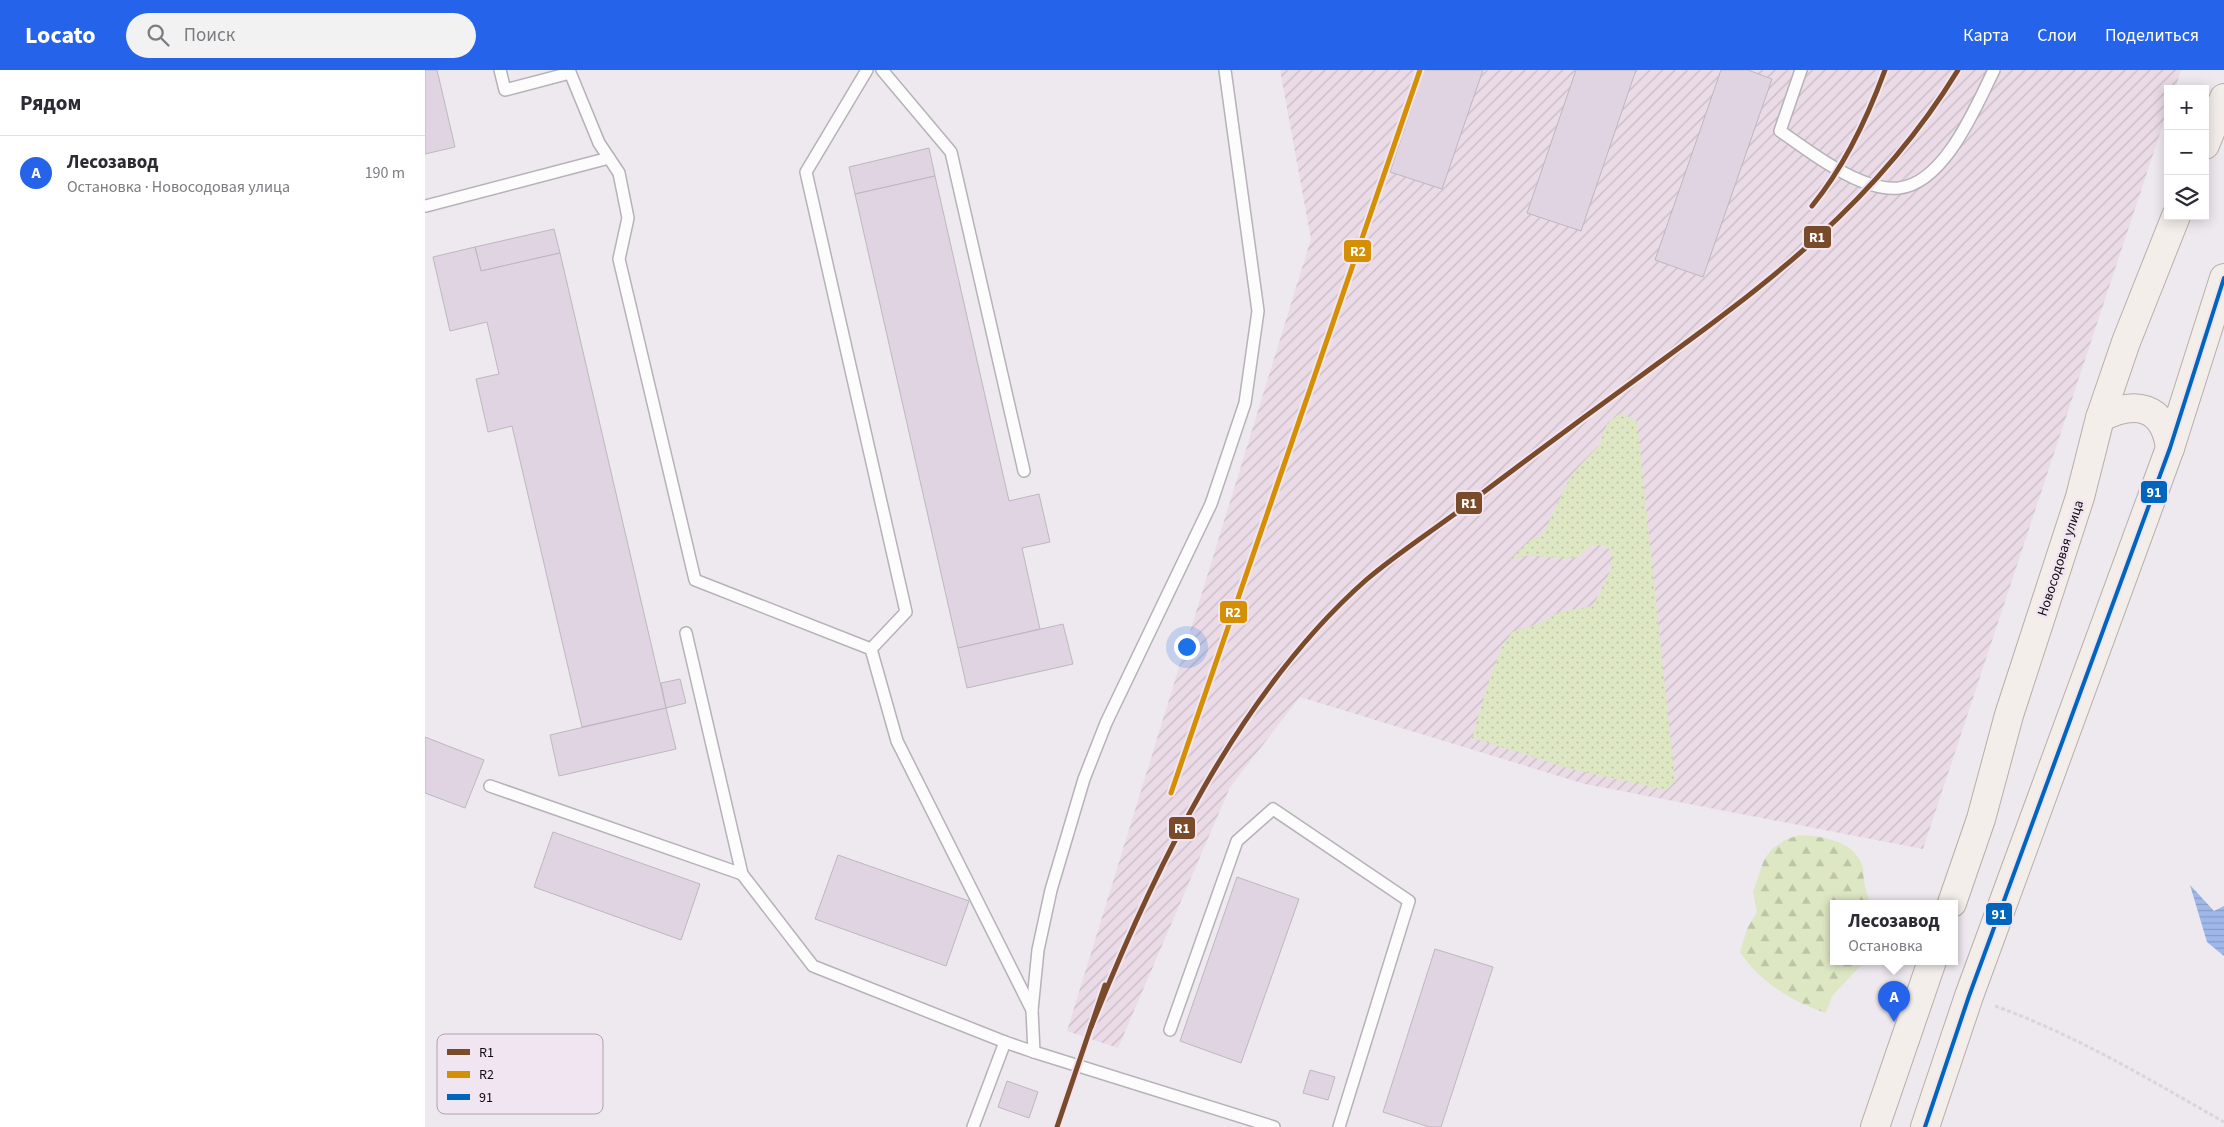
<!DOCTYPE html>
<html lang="ru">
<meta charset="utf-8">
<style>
:root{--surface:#fff;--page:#f2f2f3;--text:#2b2b33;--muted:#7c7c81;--line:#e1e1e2;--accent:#2563eb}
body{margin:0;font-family:"Source Sans 3",sans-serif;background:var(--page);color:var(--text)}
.controls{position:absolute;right:15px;top:15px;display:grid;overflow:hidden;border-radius:0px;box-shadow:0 2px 12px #0003}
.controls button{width:45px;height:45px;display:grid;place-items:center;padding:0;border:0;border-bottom:1px solid var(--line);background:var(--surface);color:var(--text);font:25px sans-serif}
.you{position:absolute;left:761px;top:576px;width:18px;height:18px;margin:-12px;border:4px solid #fff;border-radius:50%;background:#1a73e8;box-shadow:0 0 0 8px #1a73e833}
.badge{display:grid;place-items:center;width:32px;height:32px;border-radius:50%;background:var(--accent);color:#fff;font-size:16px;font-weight:700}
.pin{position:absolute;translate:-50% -41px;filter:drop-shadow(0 1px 2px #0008)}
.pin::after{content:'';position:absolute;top:26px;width:18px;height:15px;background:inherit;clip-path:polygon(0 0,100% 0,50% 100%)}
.popup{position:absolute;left:1405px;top:830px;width:128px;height:65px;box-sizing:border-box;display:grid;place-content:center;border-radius:0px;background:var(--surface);filter:drop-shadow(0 1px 4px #0005);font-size:16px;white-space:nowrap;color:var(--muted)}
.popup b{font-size:19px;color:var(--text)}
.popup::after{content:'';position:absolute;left:50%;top:100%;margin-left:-10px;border:10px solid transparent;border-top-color:var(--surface)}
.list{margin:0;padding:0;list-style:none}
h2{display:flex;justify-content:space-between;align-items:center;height:65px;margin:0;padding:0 20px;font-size:21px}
h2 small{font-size:16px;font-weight:400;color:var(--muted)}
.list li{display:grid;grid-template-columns:32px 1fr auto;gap:15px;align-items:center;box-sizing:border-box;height:75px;padding:0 20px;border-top:1px solid var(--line)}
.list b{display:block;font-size:19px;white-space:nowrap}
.list p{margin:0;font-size:16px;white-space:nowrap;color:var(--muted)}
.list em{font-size:16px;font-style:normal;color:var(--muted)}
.icon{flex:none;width:28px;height:28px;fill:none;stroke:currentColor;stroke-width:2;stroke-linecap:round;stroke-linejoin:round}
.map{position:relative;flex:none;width:1799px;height:1057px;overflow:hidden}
header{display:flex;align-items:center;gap:30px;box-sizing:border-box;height:70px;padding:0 25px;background:var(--accent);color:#fff}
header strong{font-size:24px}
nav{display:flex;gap:28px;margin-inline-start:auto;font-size:18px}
.search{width:350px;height:45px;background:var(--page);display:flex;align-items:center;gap:12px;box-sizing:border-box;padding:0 18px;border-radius:28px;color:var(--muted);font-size:19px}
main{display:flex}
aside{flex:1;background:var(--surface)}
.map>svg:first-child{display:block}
.industrial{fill:url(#industrial-furrows)}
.green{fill:url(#green-dots)}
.forest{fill:url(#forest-firs)}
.water{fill:url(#water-rules)}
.building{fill:#e0d3e2;stroke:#bcb8be}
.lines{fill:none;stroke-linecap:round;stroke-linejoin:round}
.service-casing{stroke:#b6b2b7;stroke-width:14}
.primary-casing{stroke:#b8aea9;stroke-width:30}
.path{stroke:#d8d6d9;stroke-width:3;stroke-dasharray:4 2.5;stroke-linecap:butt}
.service{stroke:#fcfcfd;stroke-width:11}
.primary{stroke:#f3eeea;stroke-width:28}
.bus-1-casing{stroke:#f1e5f2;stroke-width:8}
.bus-1{stroke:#0065bd;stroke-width:4}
.rail-1-casing{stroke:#f1e5f2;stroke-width:9}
.rail-2-casing{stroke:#f1e5f2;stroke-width:9}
.rail-1{stroke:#7a4b2a;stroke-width:5}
.rail-2{stroke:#d48f02;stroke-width:5}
.labels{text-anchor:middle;stroke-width:5;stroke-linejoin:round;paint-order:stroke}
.street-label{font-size:14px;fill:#0e0a0e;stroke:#f1e5f2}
.key{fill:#f1e5f2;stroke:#ada3ae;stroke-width:1}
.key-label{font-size:14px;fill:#0e0a0e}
.line-badge{stroke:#f1e5f2;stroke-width:2}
.badge-label{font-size:14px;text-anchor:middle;font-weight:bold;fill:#fff}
</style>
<header>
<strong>Locato</strong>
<div class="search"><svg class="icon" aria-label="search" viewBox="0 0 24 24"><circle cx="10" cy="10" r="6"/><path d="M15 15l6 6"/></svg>Поиск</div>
<nav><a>Карта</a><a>Слои</a><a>Поделиться</a></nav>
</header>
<main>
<aside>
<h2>Рядом<small></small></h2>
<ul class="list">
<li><span class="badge">A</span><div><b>Лесозавод</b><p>Остановка · Новосодовая улица</p></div><em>190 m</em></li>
</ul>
</aside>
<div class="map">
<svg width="1799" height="1057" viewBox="0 0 1799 1057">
<defs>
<pattern id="industrial-furrows" width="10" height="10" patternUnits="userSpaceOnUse" patternTransform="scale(1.25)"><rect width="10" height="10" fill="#eadbe6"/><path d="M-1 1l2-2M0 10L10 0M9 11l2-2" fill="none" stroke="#c8bbc4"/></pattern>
<pattern id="green-dots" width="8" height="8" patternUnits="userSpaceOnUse" patternTransform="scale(1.25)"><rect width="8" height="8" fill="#dee7c4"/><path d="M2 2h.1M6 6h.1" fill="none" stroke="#bdc5a7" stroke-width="1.8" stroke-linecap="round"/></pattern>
<pattern id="forest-firs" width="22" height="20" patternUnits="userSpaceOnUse" patternTransform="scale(1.25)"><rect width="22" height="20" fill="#dee7c4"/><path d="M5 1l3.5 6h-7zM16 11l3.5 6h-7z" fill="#bdc5a7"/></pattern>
<pattern id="water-rules" width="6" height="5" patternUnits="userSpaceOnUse" patternTransform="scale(1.25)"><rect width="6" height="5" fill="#9eb8e9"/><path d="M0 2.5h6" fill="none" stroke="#879dc7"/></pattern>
</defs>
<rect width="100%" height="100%" fill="#eee8ef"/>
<polygon class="industrial" points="855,0 1756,0 1750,19 1743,19 1743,39 1498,779 1160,714 875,627 805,717 693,978 642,961 886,169"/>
<polygon class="green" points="1196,343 1212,351 1250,711 1242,720 1145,699 1047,668 1064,610 1077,577 1087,562 1113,554 1134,542 1168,536 1187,497 1187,481 1178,475 1165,476 1153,487 1140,489 1105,485 1085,490 1104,471 1118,464 1146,405 1174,375 1183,352"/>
<path class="forest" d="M1374 765C1397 766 1429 771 1437 795 1439 800 1438 806 1439 811 1440 818 1443 826 1445 833H1409V891H1440L1407 926 1401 943C1368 932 1335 912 1315 882L1322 859 1332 842 1328 822 1339 790 1346 780 1360 770Z"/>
<polygon class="water" points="1765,815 1789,841 1799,836 1799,886 1782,872"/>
<g class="building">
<polygon points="0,0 12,0 30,77 0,84"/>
<polygon points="999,0 1058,0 1017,119 965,102"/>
<polygon points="1151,0 1211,0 1156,161 1102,143"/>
<polygon points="1296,0 1323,0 1347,9 1278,207 1230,190"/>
<polygon points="504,78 510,106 430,124 424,97"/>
<polygon points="510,106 584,431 614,424 625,472 597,478 615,559 533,578 430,124"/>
<polygon points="129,159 135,183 56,201 50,177"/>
<polygon points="50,177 56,201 135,183 241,638 157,657 87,356 63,362 51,309 74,304 62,252 25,261 8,187"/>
<polygon points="638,554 648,594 542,618 533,578"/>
<polygon points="255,609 261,633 241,638 236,613"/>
<polygon points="241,638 251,679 134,706 125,665"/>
<polygon points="0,667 59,690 40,738 0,723"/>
<polygon points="128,762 275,814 256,870 109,817"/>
<polygon points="413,785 544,831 521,896 390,849"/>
<polygon points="812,807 874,829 816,993 755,971"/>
<polygon points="1010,879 1068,897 1016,1057 1004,1057 958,1042"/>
<polygon points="885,1000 910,1007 903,1030 878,1023"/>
<polygon points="582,1011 613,1022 604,1048 573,1037"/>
</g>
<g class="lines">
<defs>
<g id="service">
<polyline points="75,0 80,20 145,3"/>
<polyline points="144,0 174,73 194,103 203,148 194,189 270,510 446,579 472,671 607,940"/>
<polyline points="442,0 381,102 481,542 446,579"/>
<polyline points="457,0 526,82 599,401"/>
<polyline points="800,0 833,241 820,333 786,434 681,653 659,709 626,820 613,880 607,940 609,982 849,1057"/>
<path d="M1376 0 1355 61C1374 74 1392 88 1412 99 1429 109 1454 120 1474 118 1520 113 1551 36 1569 0"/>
<polyline points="1,136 184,88"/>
<polyline points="261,563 317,804 388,896 580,972"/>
<polyline points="65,716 317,804"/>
<polyline points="745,960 812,771 848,739 984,831 914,1057"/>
<polyline points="548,1057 580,972 609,982"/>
</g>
<g id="primary">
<polyline points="1780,75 1799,28"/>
<path d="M1675 348C1710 330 1739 335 1745 378"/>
<polyline points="1527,833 1556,749 1584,645 1655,427 1675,348 1701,272 1751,146"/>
<polyline points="1450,1057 1507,891"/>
<polyline points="1500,1057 1544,926 1745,378 1799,208"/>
</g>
</defs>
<use href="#service" class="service-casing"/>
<use href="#primary" class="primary-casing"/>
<path class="path" d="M1570 936C1651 965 1725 1010 1799 1052"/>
<use href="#service" class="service"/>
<use href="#primary" class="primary"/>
<defs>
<polyline id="bus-1" points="1500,1057 1544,926 1745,378 1799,208"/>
</defs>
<use href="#bus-1" class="bus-1-casing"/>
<use href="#bus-1" class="bus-1"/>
<defs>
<g id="rail-1">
<path d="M1387 136C1420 96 1442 49 1460 0"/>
<path d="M666 957C728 802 813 623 941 510 969 486 1001 465 1031 443 1093 396 1155 350 1217 305 1341 215 1452 133 1533 0"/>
<polyline points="632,1057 680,915"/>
</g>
<polyline id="rail-2" points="746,723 995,0"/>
</defs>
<use href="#rail-1" class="rail-1-casing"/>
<use href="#rail-2" class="rail-2-casing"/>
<use href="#rail-1" class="rail-1"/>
<use href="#rail-2" class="rail-2"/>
</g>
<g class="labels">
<g class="street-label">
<text transform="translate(1635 488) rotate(-72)" y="5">Новосодовая улица</text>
</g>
</g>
<rect x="12" y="964" width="166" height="80" rx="8" class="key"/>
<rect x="22" y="979" width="23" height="6" fill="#7a4b2a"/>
<rect x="22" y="1001" width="23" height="7" fill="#d48f02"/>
<rect x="22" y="1024" width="23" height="6" fill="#0065bd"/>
<g class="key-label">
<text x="54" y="987">R1</text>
<text x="54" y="1009">R2</text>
<text x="54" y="1032">91</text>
</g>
<g class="line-badge">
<rect x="1378" y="155" width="29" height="24" rx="5" fill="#7a4b2a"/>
<rect x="918" y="169" width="29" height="24" rx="5" fill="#d48f02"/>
<rect x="1715" y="410" width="28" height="24" rx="5" fill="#0065bd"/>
<rect x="1030" y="421" width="28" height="24" rx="5" fill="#7a4b2a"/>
<rect x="794" y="530" width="29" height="24" rx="5" fill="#d48f02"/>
<rect x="743" y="746" width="28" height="24" rx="5" fill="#7a4b2a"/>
<rect x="1560" y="832" width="28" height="24" rx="5" fill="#0065bd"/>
</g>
<g class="badge-label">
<text x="1392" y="172">R1</text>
<text x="933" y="186">R2</text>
<text x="1729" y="427">91</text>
<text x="1044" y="438">R1</text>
<text x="808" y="547">R2</text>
<text x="757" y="763">R1</text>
<text x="1574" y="849">91</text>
</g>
</svg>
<div class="controls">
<button>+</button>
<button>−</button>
<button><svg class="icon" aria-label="layers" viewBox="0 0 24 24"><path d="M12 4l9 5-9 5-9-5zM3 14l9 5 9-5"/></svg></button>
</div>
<div class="you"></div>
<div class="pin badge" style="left:1469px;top:952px">A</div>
<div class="popup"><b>Лесозавод</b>Остановка</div>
</div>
</main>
